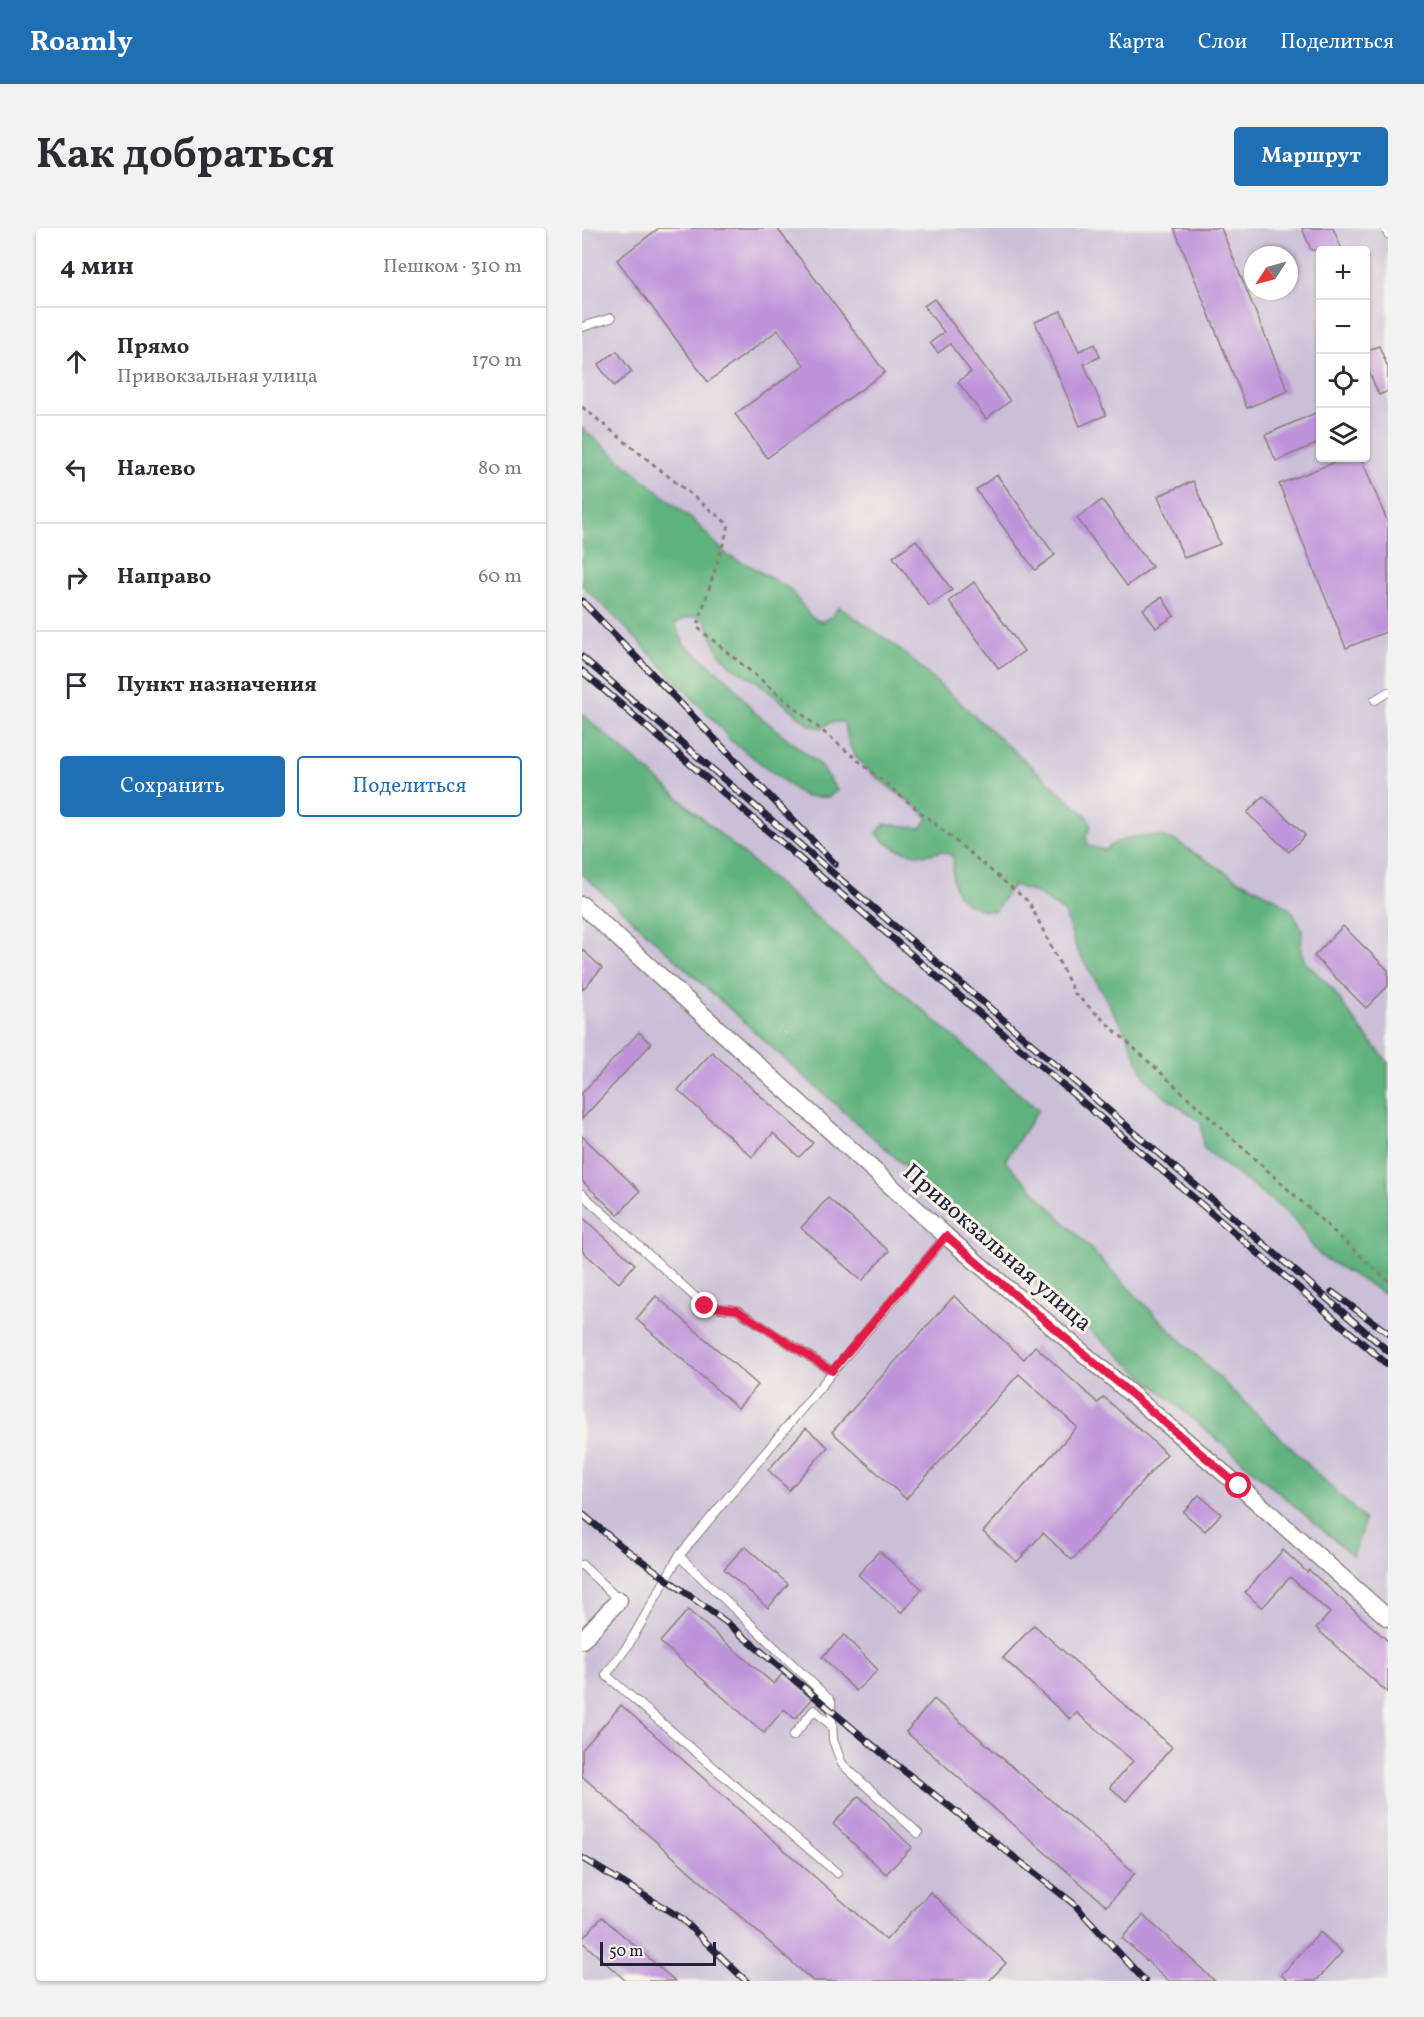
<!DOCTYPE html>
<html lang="ru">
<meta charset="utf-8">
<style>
:root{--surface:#fff;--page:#f2f2f3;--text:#2b2b33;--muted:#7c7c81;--line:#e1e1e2;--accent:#1f6fb2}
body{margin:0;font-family:Vollkorn,serif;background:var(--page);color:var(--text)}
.controls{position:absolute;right:18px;top:18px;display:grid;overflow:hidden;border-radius:6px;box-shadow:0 2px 4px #0004}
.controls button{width:54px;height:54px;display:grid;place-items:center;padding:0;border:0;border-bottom:2px solid var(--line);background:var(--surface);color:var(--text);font:30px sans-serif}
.compass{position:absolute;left:662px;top:18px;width:54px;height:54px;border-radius:50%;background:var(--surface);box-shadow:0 2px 4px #0004;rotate:234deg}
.scale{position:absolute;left:18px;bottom:15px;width:116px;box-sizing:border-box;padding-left:6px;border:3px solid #22223b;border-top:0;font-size:16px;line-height:21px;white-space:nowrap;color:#22223b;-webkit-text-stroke:4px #f7f3e8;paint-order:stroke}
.stop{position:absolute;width:18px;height:18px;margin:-14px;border:4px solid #e11d48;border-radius:50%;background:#fff}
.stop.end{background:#e11d48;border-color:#fff;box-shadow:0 2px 6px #0008}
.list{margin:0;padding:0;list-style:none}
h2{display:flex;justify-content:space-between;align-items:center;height:78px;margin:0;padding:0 24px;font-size:26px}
h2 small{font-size:20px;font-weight:400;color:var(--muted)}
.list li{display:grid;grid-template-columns:39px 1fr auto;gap:18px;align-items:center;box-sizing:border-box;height:108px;padding:0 24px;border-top:2px solid var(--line)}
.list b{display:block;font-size:22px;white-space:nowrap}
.list p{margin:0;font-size:20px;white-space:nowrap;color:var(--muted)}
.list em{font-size:20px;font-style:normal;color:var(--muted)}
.actions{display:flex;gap:12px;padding:18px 24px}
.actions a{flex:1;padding:14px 0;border:2px solid var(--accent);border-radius:6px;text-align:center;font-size:21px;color:var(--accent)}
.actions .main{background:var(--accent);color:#fff}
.icon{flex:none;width:33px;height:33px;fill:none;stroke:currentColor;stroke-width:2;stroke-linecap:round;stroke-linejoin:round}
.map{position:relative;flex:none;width:806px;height:1753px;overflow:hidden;border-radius:6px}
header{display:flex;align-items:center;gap:36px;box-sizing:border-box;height:84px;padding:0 30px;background:var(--accent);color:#fff}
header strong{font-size:28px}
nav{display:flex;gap:33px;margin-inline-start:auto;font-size:21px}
.intro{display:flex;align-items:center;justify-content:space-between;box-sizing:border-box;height:144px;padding:0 36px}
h1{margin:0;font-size:42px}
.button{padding:15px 27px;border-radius:6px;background:var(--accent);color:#fff;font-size:21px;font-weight:700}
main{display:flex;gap:36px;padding:0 36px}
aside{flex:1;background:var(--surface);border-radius:6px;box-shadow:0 2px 4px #0004}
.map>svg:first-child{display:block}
.industrial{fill:#cabfd7;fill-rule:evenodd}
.forest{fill:#61b27e;stroke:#426a5c;stroke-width:1.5}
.building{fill:#be93da}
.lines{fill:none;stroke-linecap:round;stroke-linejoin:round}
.lane-casing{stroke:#8b7e7c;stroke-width:10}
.street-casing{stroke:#8b7e7c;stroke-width:19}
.path{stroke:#8b7e7c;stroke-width:3;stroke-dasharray:4.5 4.5;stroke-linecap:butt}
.lane{stroke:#fff;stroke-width:8}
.street{stroke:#fff;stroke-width:16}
.rail-casing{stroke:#22223b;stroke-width:7}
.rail{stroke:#f7f3e8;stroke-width:4.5;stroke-dasharray:14;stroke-linecap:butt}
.route{stroke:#e11d48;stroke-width:8}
.labels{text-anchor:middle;stroke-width:6;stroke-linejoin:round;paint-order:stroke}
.street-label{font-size:24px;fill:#22223b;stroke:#f7f3e8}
</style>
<header>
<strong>Roamly</strong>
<nav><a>Карта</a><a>Слои</a><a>Поделиться</a></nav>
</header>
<div class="intro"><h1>Как добраться</h1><a class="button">Маршрут</a></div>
<main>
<aside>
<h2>4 мин<small>Пешком · 310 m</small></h2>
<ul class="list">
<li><svg class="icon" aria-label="ahead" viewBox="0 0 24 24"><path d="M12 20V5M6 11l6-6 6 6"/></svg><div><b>Прямо</b><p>Привокзальная улица</p></div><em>170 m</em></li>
<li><svg class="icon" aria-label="left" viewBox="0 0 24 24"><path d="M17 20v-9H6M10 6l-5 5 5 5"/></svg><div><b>Налево</b></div><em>80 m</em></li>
<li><svg class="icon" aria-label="right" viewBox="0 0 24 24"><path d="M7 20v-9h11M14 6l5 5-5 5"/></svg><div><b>Направо</b></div><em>60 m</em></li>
<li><svg class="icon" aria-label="arrive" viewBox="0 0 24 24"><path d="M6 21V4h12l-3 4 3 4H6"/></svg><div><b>Пункт назначения</b></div></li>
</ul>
<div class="actions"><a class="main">Сохранить</a><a>Поделиться</a></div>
</aside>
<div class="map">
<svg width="806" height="1753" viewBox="0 0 806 1753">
<rect width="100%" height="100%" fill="#f7f3e8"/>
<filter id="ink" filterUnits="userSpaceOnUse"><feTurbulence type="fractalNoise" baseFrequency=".0167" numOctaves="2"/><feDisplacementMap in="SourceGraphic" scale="12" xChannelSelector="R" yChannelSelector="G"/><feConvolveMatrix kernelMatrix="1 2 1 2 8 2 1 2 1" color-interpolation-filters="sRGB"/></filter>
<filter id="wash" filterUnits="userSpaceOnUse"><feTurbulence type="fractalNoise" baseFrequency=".008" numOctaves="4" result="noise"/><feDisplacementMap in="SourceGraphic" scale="24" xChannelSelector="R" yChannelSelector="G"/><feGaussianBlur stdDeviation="1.35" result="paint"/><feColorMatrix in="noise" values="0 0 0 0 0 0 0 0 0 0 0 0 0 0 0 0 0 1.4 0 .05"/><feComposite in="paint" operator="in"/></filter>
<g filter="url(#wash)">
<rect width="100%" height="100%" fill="#f4d9bc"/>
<path class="industrial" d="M0 0H806V1753H0ZM738 22H784V230H738ZM671 27H707V63H671Z"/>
<g class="forest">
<path d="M0 200 113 294 146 328 168 338 208 361 228 388 239 394 249 389 257 379 313 417 505 588 509 598 504 608 506 618 523 622C541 607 570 604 592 612L651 649 691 669 710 683 720 701 719 723 723 734 748 758 780 803 806 834V1068L740 1029C727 1018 721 1000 709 989 681 963 649 944 621 919L619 894 579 866 563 849 545 807 494 720 483 685 454 665 432 657C423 665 421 674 413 683 394 683 373 673 371 652 370 644 372 636 371 628L360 623C339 631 308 624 295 605L303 596 339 600 346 591 339 582C318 566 276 541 267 516 264 508 266 503 261 494H249L240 500 229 498 173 452 153 441 137 425 123 393 113 388 101 391 93 396 102 416 149 455 171 483 236 535 255 562 247 569H223L148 512 136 497 38 394 0 357Z"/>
<polygon points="0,486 456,882 423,933 574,1088 783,1292 771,1328 504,1099 187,817 0,646"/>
</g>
<g id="blocks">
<g class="building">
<polygon points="77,0 195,0 303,144 185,230 153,186 222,137 196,102 126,154 35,32"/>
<polygon points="592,0 639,0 706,163 665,180"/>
<polygon points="720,0 751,0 760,22 729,22"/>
<polygon points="352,71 428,173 404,191 376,154 389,144 368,116 356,125 348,115 362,104 342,78"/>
<polygon points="479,83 497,123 513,116 518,129 502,136 524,187 498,198 453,94"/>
<polygon points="797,118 806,140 806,163 797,167 783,135 783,123"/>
<polygon points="35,123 50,144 32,158 16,137"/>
<polygon points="738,183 738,214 694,233 683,207"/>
<polygon points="764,230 779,230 806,295 806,403 764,420 697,256"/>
<polygon points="415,247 473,327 453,342 394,262"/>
<polygon points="611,253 638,316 602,330 576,268"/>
<polygon points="520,272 570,339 545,358 495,290"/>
<polygon points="334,312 370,362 347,378 311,329"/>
<polygon points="392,354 442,423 417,441 367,373"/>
<polygon points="580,369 592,388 574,400 561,381"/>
<polygon points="681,568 723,607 707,624 665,585"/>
<polygon points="761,698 806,742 806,758 784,780 732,728"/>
<polygon points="0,721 20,740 0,762"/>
<polygon points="57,804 69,816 0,891 0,865"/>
<polygon points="130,824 231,915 217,929 191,905 170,929 96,862"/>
<polygon points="0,908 58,963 36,987 0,953"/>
<polygon points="246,970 307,1023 280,1053 219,1000"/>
<polygon points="0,989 53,1036 37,1055 0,1023"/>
<polygon points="74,1068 176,1157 156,1180 54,1091"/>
<polygon points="372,1068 442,1131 453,1118 516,1175 522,1169 585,1226 490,1332 461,1305 435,1334 401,1304 495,1199 437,1146 324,1271 250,1204"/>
<polygon points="224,1200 246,1219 207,1262 186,1242"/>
<polygon points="617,1267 639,1286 623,1303 601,1284"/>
<polygon points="163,1318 206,1356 186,1380 142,1341"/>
<polygon points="701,1322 725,1344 727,1342 806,1413 806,1465 734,1400 748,1385 708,1349 680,1380 663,1364"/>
<polygon points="297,1323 340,1361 320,1385 276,1347"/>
<polygon points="106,1382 192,1456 200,1446 230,1471 213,1491 202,1481 182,1505 78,1414"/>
<polygon points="452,1397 590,1519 544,1573 528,1559 551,1533 495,1485 488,1491 421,1430"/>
<polygon points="262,1407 296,1442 274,1463 240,1429"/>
<polygon points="352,1471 553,1645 525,1678 324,1504"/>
<polygon points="39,1477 304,1712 348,1664 424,1735 407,1753 231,1753 0,1548 0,1522"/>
<polygon points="277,1568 330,1619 304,1646 251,1596"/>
<polygon points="561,1687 633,1753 587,1753 540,1710"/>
<polygon points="20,1689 93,1753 44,1753 0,1714 0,1711"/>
<polygon points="738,1704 760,1724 734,1753 706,1753 699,1747"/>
</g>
</g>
</g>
<g filter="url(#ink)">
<use href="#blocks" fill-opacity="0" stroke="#8b7e7c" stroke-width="1.5"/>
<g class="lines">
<defs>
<g id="lane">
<polyline points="803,0 806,6"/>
<polyline points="0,99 29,90"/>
<polyline points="793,472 806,464"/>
<polyline points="0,966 123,1078 155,1082 250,1143"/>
<polyline points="97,1328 47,1416 24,1447 255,1645"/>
<polyline points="0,1337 37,1372"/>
<polyline points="211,1508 232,1482 250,1498"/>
<polyline points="336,1605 260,1536 251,1512 249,1473 97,1328 364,1008"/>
</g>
<g id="street">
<polyline points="0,677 364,1008 657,1258 806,1390"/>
<polyline points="0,1412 37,1372"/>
</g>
</defs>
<use href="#lane" class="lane-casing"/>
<use href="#street" class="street-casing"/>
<polyline class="path" points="0,179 147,297 115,399 447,674 493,766 806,1053"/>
<use href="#lane" class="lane"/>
<use href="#street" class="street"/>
<defs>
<g id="rail">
<polyline points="0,373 253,636"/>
<polyline points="0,429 806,1123"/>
<polyline points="0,443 806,1137"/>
<polyline points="750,1064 806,1105"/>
<polyline points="0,1286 38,1317 144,1394 307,1531 492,1676 563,1753"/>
<polyline points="0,1630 99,1690 164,1753"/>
</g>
</defs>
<use href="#rail" class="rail-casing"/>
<use href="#rail" class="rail"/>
</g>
</g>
<g class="lines" filter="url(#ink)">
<polyline class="route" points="123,1078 155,1082 250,1143 364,1008 657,1258"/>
</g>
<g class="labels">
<g class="street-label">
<text transform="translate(416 1019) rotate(41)" y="8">Привокзальная улица</text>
</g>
</g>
</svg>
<div class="controls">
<button>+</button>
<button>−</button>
<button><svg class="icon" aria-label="locate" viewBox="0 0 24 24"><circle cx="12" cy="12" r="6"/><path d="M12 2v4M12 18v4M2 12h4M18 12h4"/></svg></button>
<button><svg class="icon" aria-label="layers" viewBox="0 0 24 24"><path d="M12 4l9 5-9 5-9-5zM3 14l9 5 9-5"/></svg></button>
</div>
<svg class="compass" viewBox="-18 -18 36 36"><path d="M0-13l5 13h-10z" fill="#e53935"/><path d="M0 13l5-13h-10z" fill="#7c7c81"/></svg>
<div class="scale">50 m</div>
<div class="stop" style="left:657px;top:1258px"></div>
<div class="stop end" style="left:123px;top:1078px"></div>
</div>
</main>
